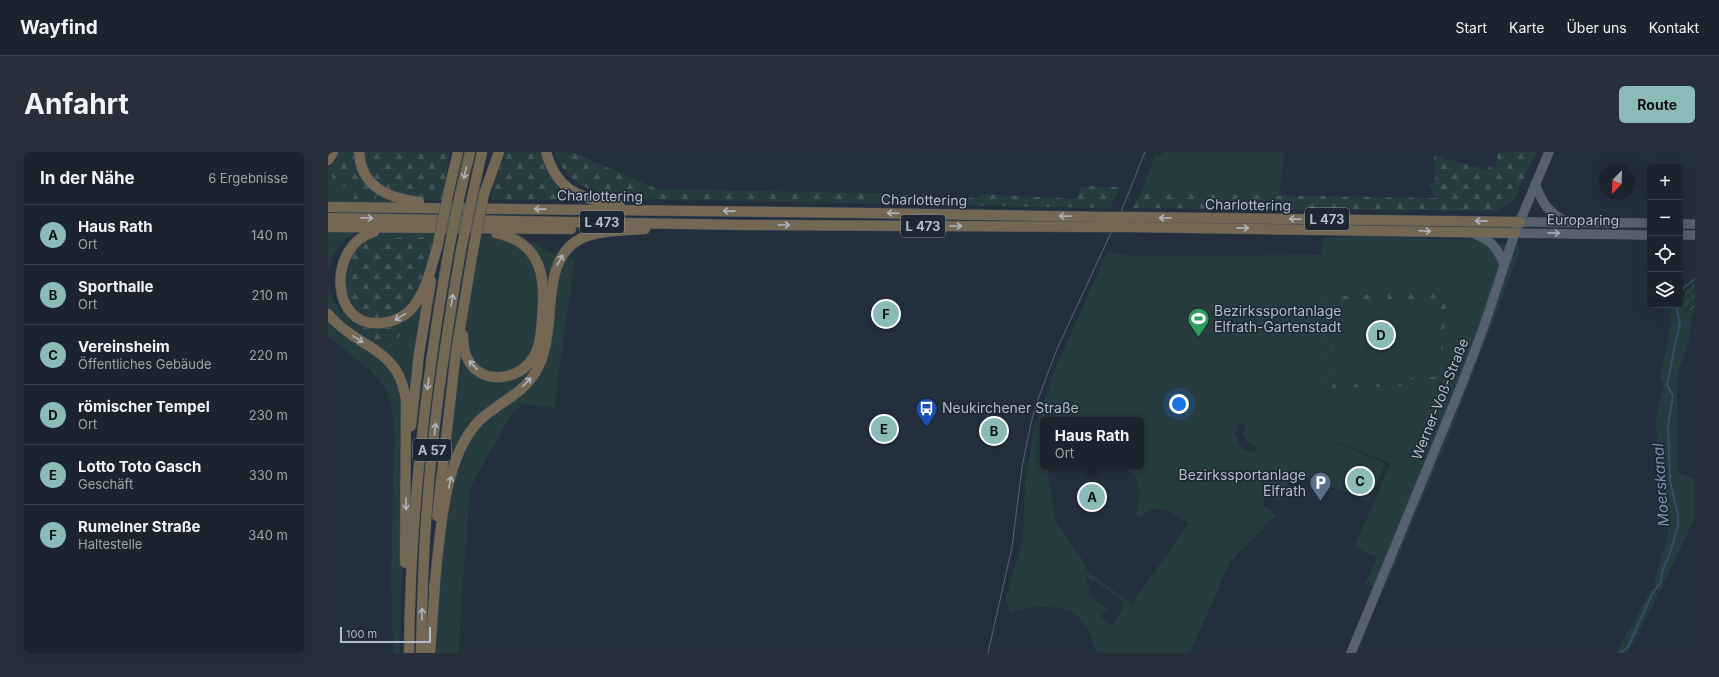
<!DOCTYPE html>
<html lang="de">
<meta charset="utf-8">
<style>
:root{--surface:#1b232e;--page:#282f3a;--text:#f1f3f6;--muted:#a0a4aa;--line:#39404a;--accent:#8bbbb9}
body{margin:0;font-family:Inter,sans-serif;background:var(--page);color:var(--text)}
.controls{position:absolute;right:12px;top:12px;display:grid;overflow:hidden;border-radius:6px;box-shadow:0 4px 16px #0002}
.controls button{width:36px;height:36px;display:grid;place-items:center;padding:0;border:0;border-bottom:1px solid var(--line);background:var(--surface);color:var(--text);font:20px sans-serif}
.compass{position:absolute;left:1271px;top:12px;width:36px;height:36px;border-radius:50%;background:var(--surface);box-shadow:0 4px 16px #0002;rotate:203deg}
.scale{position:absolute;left:12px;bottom:10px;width:91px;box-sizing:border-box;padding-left:4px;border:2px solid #b4bcc9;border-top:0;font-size:11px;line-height:14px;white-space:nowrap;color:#b4bcc9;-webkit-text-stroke:3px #1d2633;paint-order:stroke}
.you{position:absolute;left:851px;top:252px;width:14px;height:14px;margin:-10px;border:3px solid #fff;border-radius:50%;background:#1a73e8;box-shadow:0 0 0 6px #1a73e833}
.badge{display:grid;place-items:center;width:26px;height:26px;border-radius:50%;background:var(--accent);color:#111;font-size:13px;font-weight:700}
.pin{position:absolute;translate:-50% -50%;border:2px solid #fff;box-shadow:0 1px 4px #0006}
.popup{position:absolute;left:712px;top:265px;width:104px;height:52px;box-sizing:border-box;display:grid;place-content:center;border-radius:6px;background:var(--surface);filter:drop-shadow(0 1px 3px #0005);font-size:13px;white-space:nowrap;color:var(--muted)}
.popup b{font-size:15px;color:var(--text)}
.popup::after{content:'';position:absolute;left:50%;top:100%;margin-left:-8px;border:8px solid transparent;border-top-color:var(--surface)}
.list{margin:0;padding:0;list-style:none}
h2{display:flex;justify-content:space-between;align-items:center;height:52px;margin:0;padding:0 16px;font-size:17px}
h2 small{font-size:13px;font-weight:400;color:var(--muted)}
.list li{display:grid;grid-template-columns:26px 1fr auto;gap:12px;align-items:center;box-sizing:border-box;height:60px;padding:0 16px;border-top:1px solid var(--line)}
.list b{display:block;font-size:15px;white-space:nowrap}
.list p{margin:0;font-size:13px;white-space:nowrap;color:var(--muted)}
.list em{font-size:13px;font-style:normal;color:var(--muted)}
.icon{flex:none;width:22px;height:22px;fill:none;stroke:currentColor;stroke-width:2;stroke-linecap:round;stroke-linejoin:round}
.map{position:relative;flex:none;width:1367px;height:501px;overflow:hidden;border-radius:6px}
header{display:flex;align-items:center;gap:24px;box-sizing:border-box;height:56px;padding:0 20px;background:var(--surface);border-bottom:1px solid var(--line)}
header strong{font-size:19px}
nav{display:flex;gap:22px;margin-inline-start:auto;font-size:14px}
.intro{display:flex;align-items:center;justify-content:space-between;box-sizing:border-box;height:96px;padding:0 24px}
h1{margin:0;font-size:28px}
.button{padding:10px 18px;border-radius:6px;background:var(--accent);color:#111;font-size:14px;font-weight:700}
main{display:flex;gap:24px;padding:0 24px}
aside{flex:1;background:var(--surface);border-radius:6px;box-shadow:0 4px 16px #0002}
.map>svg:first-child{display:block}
.grass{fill:#263c3f;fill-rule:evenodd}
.forest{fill:url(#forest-firs)}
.garden{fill:url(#garden-furrows)}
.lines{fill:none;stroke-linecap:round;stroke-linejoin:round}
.stream{stroke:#394c67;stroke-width:2}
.major-casing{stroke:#414a57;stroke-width:10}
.highway-casing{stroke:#434c59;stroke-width:11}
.major{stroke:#56606e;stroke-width:9}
.highway{stroke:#746855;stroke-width:10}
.tram{stroke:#5a6575;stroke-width:1}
.highway-bridge-casing{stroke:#434c59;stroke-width:11;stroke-linecap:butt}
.highway-bridge{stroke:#746855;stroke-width:10}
.oneway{stroke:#aeb4bd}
.oneway2{stroke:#a1aab7}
.labels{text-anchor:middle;stroke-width:3;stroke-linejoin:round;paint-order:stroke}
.shield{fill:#1d2633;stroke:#878f9c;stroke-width:1}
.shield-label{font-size:13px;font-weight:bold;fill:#b4bcc9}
.street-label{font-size:14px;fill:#b4bcc9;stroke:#1d2633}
.poi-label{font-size:14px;fill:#b4bcc9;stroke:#1d2633;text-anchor:start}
.water-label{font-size:15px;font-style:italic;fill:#7c92b1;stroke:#1d2633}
</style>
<header>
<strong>Wayfind</strong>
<nav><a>Start</a><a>Karte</a><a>Über uns</a><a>Kontakt</a></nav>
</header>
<div class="intro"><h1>Anfahrt</h1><a class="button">Route</a></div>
<main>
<aside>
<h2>In der Nähe<small>6 Ergebnisse</small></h2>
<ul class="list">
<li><span class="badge">A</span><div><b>Haus Rath</b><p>Ort</p></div><em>140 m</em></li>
<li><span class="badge">B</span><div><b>Sporthalle</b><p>Ort</p></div><em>210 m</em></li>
<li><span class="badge">C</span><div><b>Vereinsheim</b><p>Öffentliches Gebäude</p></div><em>220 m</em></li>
<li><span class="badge">D</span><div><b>römischer Tempel</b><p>Ort</p></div><em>230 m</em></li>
<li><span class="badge">E</span><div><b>Lotto Toto Gasch</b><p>Geschäft</p></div><em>330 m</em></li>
<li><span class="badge">F</span><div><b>Rumelner Straße</b><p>Haltestelle</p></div><em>340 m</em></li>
</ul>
</aside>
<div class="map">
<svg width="1367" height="501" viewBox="0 0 1367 501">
<defs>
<pattern id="forest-firs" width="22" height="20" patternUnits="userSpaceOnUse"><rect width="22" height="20" fill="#263c3f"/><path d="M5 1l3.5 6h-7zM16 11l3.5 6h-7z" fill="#435659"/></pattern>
<pattern id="garden-furrows" width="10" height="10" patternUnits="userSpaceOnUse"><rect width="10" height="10" fill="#263c3f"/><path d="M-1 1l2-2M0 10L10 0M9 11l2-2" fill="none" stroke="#435659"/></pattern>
</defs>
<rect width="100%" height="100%" fill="#242f3e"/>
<g class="grass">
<polygon points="9,0 28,0 76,52 0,51 0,16"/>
<polygon points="835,0 956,0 951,44 813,41 827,3 834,3"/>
<path d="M0 80H25L26 82C10 91 2 105 0 123Z"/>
<path d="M53 80H106L105 83 85 86 60 85 15 110H9C16 94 36 84 53 80Z"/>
<path d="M155 83C172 84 184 90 197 100L206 90 222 100 247 106 226 256 196 252 184 261 142 336 133 458 131 501H107L122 271 138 188 137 177 141 147Z"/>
<path d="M1057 83 1102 87 1148 88 1194 94 1121 284 1056 439 1037 432 1049 405 1026 395 1063 311 995 285 1057 312 1041 350 965 319 953 349 939 343 935 353 948 363 902 410 862 501H769L760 477 747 461 730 456 711 454 682 460 678 445 695 386 697 330 706 278 727 217 779 100 802 104 993 103 995 86ZM715 268H813V314H791L807 323 812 342 808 364 812 366C815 364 819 359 822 358 835 353 851 365 860 372L804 452 759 419 756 410 730 373 726 364 719 314H715ZM911 270 918 273 915 281 919 290 929 294 926 301 913 296 907 281ZM761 426 764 430 767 429 796 450 794 453 796 456 783 474 772 466 779 456 760 442 763 437 758 429Z"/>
<path d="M0 129C6 169 29 167 62 172L97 142 82 244 78 231 34 185 44 190 79 169C71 172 62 176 53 177 32 179 5 163 0 141 0 138 0 133 0 129Z"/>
<polygon points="1352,152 1364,161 1361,188 1350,220 1349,235 1350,320 1367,327 1367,365 1332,440 1326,431 1340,383 1337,330 1329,289 1328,267 1336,231 1332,228 1342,180 1343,153 1352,153"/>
<polygon points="0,170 10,181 42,200 55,211 65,223 75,252 75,379 72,501 65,501 63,423 66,281 63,252 57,235 43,219 0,184"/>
<polygon points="1324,436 1330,444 1300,501 1288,501"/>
</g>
<g class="forest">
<polygon points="10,0 26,0 50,41 48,46 32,50 25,47 27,42 5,26 1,20 3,14"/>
<path d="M34 0H121L116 49C87 47 55 47 39 18 36 13 35 6 34 0Z"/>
<path d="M177 0H213C218 22 224 29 240 44L238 48H163L172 10Z"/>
<path d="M227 0H244L329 37 541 41 648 46 653 42 747 47 751 43 752 34 792 35 782 56 308 47C273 42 239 38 227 0Z"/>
<polygon points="1170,0 1208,0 1191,36 1189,44 1180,53 1167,59 805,56 813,41 1108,46 1101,33 1101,31 1107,31 1106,4 1113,3 1115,6 1160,18 1161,14 1168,15"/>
<polygon points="105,83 105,89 99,114 87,144 74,158 58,166 44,166 29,162 8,136 7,127 9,110 15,110 23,98 41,88 60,85 85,86"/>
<polygon points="1118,139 1113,231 1084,233 1083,226 1108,225 1112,146 1060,148 1059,141"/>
<path d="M0 142C19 179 43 183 80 168 77 186 59 196 42 189 33 185 26 179 18 174 12 170 3 165 0 157 0 153 0 146 0 142Z"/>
<polygon points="1053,142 1054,147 1004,150 1004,230 1076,227 1078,234 997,236 997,145"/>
</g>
<polygon class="garden" points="1367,130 1367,163 1354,153 1359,137"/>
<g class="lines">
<g class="stream">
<polyline points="1352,148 1355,136 1367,127"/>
<polyline points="1292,501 1300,495 1324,442 1333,430 1334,420 1342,401 1350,374 1350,363 1342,329 1340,273 1345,244 1339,232 1352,170 1349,159 1351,153"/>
</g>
<defs>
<g id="major">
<path d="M1207 32C1215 52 1219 59 1238 70"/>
<polyline points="1192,70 1322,71"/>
<polyline points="1352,72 1367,72"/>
<polyline points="1187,81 1322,83"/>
<path d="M1146 82C1163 88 1170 96 1176 113"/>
<polyline points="1352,83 1367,83"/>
<polyline points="1023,501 1134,232 1156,174 1187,81 1221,0"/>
</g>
<g id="highway">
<path d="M31 0C32 5 32 11 34 16 43 40 68 47 91 50"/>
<path d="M218 0C229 40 254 47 291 53"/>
<polyline points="0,8 5,0"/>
<polyline points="121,38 130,0"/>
<polyline points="145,41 154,0"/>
<polyline points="132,42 142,0"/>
<polyline points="156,42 171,0"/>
<polyline points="0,55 538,61 776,65"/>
<polyline points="806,65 1192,70"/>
<polyline points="0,66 417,73 773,75"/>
<polyline points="0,75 243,77"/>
<polyline points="801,75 1187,81"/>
<path d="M46 80C0 92 0 177 54 171 65 170 78 164 85 155 99 138 103 115 109 96"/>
<path d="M0 162C7 170 15 177 24 183 40 194 58 202 69 220 74 228 76 238 78 247L77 411"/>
<path d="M135 183C135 195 137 208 147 217 165 232 193 225 205 206 212 195 213 181 214 168 218 127 215 91 168 81"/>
<polyline points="83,274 91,202 103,129"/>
<polyline points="109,364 128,200 145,99"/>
<path d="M106 438C112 388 114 308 150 270 167 252 194 243 207 221 217 205 219 187 221 169 223 137 224 96 259 84 277 78 298 78 317 77"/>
<path d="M81 501C82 365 97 231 121 97"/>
<path d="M93 501C94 453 95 404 99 356 105 269 118 183 133 98"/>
<polyline points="102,501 107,432"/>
</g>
</defs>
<use href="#major" class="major-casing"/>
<use href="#highway" class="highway-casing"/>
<use href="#major" class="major"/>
<use href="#highway" class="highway"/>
<polyline class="tram" points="660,501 684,395 694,315 703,271 710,247 729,197 795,55 817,0"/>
<defs>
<g id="highway-bridge">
<polyline points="776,65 806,65"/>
<polyline points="773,75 801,75"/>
<polyline points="109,96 121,38"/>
<polyline points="121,97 132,42"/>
<polyline points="133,98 145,41"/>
<polyline points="145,99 156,42"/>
</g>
</defs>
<use href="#highway-bridge" class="highway-bridge-casing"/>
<use href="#highway-bridge" class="highway-bridge"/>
</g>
<defs><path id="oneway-shaft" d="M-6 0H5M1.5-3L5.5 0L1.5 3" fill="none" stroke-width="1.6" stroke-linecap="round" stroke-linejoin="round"/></defs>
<g class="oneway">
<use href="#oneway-shaft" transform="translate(137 21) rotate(103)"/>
<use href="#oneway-shaft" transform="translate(212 57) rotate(-179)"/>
<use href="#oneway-shaft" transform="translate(401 59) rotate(-179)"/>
<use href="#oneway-shaft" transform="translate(565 61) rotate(-179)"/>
<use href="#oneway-shaft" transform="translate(737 64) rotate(-179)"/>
<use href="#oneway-shaft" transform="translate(39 66) rotate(1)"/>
<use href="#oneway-shaft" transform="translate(837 66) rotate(-180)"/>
<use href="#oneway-shaft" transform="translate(967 67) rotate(-179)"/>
<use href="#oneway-shaft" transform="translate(1153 69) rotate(-179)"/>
<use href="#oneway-shaft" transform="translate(456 73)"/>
<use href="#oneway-shaft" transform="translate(628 74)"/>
<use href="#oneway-shaft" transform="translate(915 76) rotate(1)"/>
<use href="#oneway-shaft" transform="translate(1097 79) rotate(2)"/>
<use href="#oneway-shaft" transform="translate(232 108) rotate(-62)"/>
<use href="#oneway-shaft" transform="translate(124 148) rotate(-80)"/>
<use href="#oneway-shaft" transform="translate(72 165) rotate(149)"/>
<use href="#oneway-shaft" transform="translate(30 187) rotate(32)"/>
<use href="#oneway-shaft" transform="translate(145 213) rotate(-133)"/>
<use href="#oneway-shaft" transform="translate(199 230) rotate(-46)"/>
<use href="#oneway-shaft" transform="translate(100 232) rotate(98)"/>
<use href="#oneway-shaft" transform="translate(107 277) rotate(-84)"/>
<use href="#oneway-shaft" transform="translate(122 330) rotate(-77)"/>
<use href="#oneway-shaft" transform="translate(78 352) rotate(91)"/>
<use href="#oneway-shaft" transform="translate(94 462) rotate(-89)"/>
</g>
<use class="oneway2" href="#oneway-shaft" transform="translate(1226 81) rotate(1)"/>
<defs>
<symbol id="stadium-pin" viewBox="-11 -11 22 30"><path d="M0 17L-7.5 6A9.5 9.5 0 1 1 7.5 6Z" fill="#2e9e5b" stroke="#1d2633"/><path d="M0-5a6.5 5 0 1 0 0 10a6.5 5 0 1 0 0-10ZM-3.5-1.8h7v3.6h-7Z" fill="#fff"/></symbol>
<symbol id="bus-pin" viewBox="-11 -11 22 30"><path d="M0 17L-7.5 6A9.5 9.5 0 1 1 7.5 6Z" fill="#1a4fb4" stroke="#1d2633"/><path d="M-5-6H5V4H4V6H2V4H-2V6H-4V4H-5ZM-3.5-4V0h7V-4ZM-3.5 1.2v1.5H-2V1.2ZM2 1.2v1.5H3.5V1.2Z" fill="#fff"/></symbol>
<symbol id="parking-pin" viewBox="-11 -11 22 30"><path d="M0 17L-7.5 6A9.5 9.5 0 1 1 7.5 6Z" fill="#5c6f8a" stroke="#1d2633"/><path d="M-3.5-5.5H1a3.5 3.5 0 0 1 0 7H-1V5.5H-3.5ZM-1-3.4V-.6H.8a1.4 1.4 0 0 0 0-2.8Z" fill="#fff"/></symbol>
</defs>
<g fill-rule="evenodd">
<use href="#stadium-pin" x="858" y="154" width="25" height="34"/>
<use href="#bus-pin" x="586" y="244" width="25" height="34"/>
<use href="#parking-pin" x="980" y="318" width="25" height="34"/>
</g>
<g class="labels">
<g class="shield">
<rect x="977" y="56" width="44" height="22" rx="3"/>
<rect x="252" y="59" width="44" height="22" rx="3"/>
<rect x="573" y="63" width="44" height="22" rx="3"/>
<rect x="85" y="287" width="38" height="22" rx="3"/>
</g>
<g class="shield-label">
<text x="999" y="72">L 473</text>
<text x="274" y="75">L 473</text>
<text x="595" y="79">L 473</text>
<text x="104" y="303">A 57</text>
</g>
<g class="street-label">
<text transform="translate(272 44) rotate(1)" y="5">Charlottering</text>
<text transform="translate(596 48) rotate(1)" y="5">Charlottering</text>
<text transform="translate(920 53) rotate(1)" y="5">Charlottering</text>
<text transform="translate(1255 68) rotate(1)" y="5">Europaring</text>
<text transform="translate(1112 247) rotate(-68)" y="5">Werner-Voß-Straße</text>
</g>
<g class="poi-label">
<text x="886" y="164">Bezirkssportanlage<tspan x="886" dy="16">Elfrath-Gartenstadt</tspan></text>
<text x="614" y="261">Neukirchener Straße</text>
<text x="978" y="328" text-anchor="end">Bezirkssportanlage<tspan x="978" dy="16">Elfrath</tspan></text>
</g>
<g class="water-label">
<text transform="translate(1333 333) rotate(-94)" y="5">Moerskanal</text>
</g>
</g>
</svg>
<div class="controls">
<button>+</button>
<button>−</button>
<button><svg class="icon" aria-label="locate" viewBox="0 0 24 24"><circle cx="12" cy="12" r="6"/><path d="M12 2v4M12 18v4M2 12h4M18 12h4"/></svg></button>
<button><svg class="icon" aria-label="layers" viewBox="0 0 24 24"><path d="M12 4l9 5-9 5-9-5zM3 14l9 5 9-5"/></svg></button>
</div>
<svg class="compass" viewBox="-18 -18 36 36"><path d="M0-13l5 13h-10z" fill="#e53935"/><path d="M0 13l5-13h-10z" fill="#a0a4aa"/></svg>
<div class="scale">100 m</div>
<div class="you"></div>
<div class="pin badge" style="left:764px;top:345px">A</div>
<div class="popup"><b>Haus Rath</b>Ort</div>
<div class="pin badge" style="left:666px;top:279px">B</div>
<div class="pin badge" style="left:1032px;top:329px">C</div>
<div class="pin badge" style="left:1053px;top:183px">D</div>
<div class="pin badge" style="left:556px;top:277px">E</div>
<div class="pin badge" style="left:558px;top:162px">F</div>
</div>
</main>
